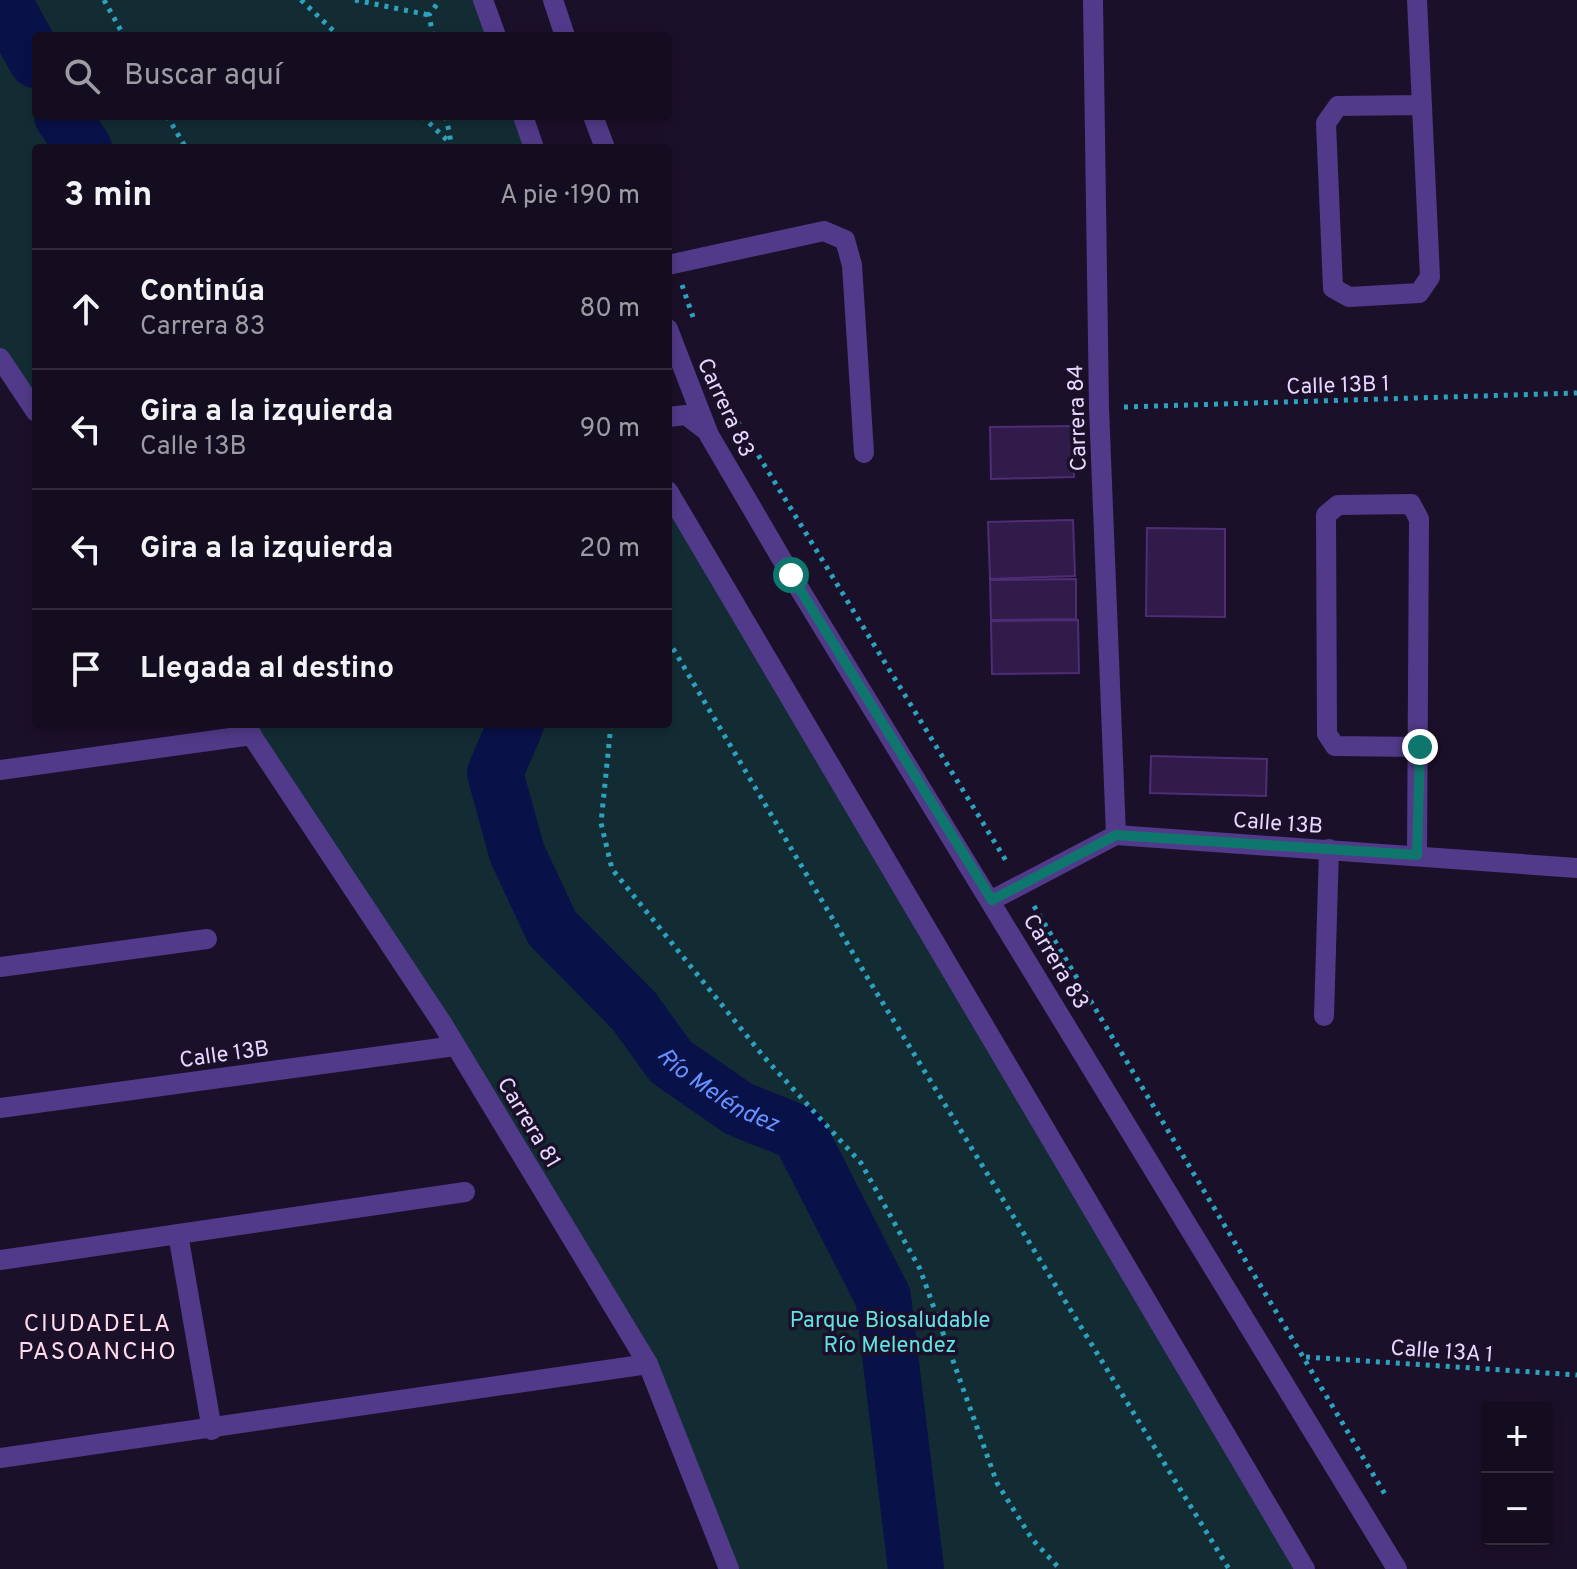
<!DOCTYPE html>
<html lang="es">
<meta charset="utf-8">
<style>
:root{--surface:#140c1f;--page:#211a2c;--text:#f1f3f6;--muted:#9d9ba4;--line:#332c3d}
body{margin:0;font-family:Overpass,sans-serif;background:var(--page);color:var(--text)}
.controls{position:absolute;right:24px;bottom:24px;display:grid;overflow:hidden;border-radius:8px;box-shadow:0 4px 12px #0003}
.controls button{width:72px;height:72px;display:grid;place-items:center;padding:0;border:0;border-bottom:2px solid var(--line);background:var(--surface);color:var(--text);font:40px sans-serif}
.stop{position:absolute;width:24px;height:24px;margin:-18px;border:6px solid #0f766e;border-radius:50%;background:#fff}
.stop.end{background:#0f766e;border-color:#fff;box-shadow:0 2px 8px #0008}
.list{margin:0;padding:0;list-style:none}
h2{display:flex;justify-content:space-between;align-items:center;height:104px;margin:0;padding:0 32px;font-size:34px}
h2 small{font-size:26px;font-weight:400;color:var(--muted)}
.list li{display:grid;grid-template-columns:52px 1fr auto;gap:24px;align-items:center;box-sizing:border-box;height:120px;padding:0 32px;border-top:2px solid var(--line)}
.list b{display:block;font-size:30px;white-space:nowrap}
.list p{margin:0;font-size:26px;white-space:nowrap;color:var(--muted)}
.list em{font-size:26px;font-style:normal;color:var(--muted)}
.icon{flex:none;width:44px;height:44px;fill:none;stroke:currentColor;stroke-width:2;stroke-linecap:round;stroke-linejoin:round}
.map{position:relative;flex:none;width:1577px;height:1569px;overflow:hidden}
.search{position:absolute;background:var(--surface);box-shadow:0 4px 12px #0003;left:32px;top:32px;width:640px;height:88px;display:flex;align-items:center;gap:20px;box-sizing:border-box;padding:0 28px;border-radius:8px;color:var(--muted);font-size:30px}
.panel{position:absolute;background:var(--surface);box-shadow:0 4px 12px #0003;left:32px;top:144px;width:640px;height:584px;border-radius:8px}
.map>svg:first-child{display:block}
.green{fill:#132c34}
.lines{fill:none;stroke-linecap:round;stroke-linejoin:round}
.river{stroke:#091149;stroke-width:56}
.building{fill:#311b4b;stroke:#4e2d77;stroke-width:2}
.path{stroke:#2da2be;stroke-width:5;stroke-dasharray:4 6;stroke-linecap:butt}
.minor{stroke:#513a89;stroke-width:20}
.route{stroke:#0f766e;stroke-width:10}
.labels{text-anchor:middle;stroke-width:7;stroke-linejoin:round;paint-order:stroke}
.street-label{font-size:22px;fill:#e6d8ff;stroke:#1b1029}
.park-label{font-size:22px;fill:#60e3e3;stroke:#1b1029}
.water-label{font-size:24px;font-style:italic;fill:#6692ff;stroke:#1b1029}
.neighbourhood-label{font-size:24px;letter-spacing:2px;fill:#ffdae8;stroke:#1b1029}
</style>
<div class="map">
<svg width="1577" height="1569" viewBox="0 0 1577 1569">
<rect width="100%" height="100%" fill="#1b1029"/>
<g class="green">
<polygon points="0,0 483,0 496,36 36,36 36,116 523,116 534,148 36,148 36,412 0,358"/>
<polygon points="668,491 1305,1569 729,1569 648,1364 244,724 668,724"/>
</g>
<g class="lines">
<g class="river">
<polyline points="3,0 36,60"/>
<polyline points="62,116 84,148"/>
<path id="s1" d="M516 724 495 773 517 853 552 928 634 1011 671 1062 739 1109 799 1133 883 1297 916 1569"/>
</g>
</g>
<g class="building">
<polygon points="1073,426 1074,477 991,479 990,427"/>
<polygon points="1073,520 1075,576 990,579 988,522"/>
<polygon points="1147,528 1225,529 1225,617 1146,616"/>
<polygon points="1076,579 1076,619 991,620 990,580"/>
<polygon points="1078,620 1079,673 992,674 991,621"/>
<polygon points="1151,756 1267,759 1266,796 1150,793"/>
</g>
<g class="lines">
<g class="path">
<polyline points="104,0 124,36"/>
<polyline points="301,0 339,36"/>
<polyline points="355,0 429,15"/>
<polyline points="433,36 429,15 440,0"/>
<polyline points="167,116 186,148"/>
<polyline points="422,116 450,143"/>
<polyline points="446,116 452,148"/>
<polyline points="682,285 693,317"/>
<polyline points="727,404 1008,864"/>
<polyline points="1124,407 1577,393"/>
<polyline points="668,640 870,982 1229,1569"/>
<polyline points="611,724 601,823 612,869 764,1057 861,1163 920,1269 997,1483 1032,1539 1060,1569"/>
<polyline points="1034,906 1386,1496"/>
<polyline points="1306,1357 1577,1375"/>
</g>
<g class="minor">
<polyline points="483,0 496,36"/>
<polyline points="553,0 565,36"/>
<polyline points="1093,0 1099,408 1116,835"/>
<polyline points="1417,0 1430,277 1419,293 1349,297 1333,288 1326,123 1338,106 1421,105"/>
<polyline points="523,116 534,148"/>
<polyline points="593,116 605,148"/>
<polyline points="668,265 824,231 845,240 852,265 864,453"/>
<polyline points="668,329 709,435 791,575 1397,1569"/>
<polyline points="0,358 36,412"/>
<polyline points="668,417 686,415 707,431"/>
<polyline points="668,491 1305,1569"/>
<polyline points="244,724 442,1023 648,1364 729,1569"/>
<polyline points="0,770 252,735"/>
<polyline points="1417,855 1419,519 1411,504 1338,505 1326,515 1327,734 1335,746 1420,747"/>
<polyline points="992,900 1116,835 1577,868"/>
<polyline points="0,967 207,939"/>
<polyline points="1324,1016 1329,849"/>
<polyline points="0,1108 455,1046"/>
<polyline points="178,1234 212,1430"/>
<polyline points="0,1260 465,1192"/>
<polyline points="0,1458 648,1364"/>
</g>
</g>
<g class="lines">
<polyline class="route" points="791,575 992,900 1116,835 1417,855 1420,747"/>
</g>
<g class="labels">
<g class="street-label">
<text transform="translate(1338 384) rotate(-2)" y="8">Calle 13B 1</text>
<text transform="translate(727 407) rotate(65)" y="8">Carrera 83</text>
<text transform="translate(1076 418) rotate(-92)" y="8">Carrera 84</text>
<text transform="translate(1278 822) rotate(4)" y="8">Calle 13B</text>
<text transform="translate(1057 961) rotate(59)" y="8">Carrera 83</text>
<text transform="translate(224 1053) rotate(-8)" y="8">Calle 13B</text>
<text transform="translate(530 1122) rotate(59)" y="8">Carrera 81</text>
<text transform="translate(1442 1350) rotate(4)" y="8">Calle 13A 1</text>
</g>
<g class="park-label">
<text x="890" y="1327">Parque Biosaludable<tspan x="890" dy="25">Río Melendez</tspan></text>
</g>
<g class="water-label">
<text dy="8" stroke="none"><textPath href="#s1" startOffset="454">Río Meléndez</textPath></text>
</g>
<g class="neighbourhood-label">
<text x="98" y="1331">CIUDADELA<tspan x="98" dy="28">PASOANCHO</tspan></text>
</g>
</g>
</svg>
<div class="controls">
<button>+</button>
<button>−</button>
</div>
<div class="stop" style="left:791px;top:575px"></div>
<div class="stop end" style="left:1420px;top:747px"></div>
<div class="search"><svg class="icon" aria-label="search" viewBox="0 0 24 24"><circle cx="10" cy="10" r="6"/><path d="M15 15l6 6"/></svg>Buscar aquí</div>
<section class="panel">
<h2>3 min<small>A pie · 190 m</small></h2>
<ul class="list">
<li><svg class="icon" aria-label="ahead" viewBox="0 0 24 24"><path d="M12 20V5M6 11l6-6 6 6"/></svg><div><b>Continúa</b><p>Carrera 83</p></div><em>80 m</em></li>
<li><svg class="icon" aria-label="left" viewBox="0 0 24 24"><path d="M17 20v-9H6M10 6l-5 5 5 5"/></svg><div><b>Gira a la izquierda</b><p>Calle 13B</p></div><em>90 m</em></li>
<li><svg class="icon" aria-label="left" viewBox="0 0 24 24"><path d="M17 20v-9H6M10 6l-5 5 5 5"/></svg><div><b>Gira a la izquierda</b></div><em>20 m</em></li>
<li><svg class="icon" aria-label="arrive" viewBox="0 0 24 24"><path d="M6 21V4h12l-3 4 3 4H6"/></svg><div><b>Llegada al destino</b></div></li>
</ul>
</section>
</div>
